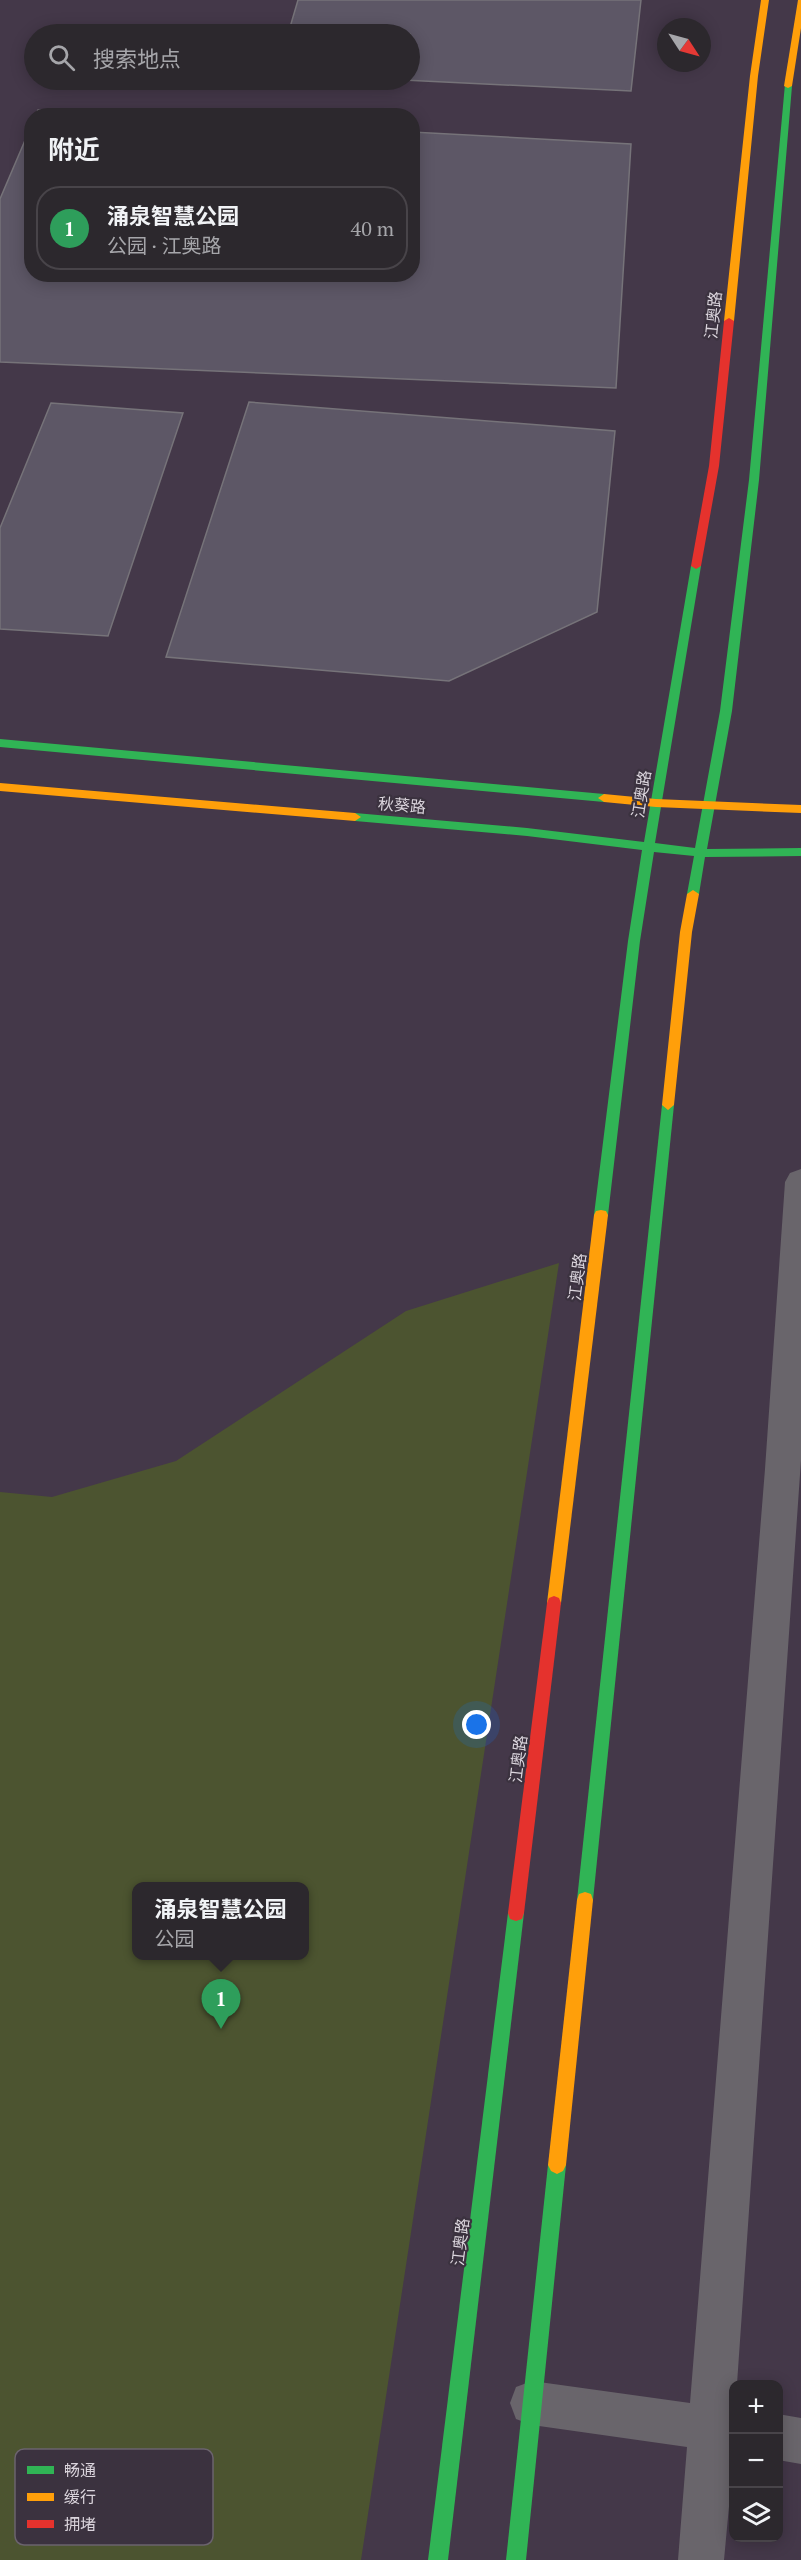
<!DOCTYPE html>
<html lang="zh">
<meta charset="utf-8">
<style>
:root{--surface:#2c282d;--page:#383439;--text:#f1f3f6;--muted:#a6a6aa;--line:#484449;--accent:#a29ca4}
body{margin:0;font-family:"PT Serif","Noto Sans SC",serif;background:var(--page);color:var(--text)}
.controls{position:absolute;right:18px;bottom:18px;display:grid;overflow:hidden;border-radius:12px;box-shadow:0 3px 15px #0003}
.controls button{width:54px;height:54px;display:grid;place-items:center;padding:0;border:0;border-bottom:2px solid var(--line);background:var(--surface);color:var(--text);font:30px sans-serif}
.compass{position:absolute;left:657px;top:18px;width:54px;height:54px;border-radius:50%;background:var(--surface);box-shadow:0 3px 15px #0003;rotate:126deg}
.you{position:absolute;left:477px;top:1725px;width:21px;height:21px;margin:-15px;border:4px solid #fff;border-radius:50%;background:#1a73e8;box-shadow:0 0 0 9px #1a73e833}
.badge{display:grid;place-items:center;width:39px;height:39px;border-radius:50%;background:var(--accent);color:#fff;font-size:20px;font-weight:700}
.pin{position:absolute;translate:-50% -50px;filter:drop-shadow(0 2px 3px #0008)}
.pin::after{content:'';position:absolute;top:32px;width:21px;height:18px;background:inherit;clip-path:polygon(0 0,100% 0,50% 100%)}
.popup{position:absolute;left:132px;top:1882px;width:177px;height:78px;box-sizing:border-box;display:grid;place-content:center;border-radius:12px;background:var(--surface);filter:drop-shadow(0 2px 4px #0005);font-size:20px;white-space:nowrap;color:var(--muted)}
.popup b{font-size:22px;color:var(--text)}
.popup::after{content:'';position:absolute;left:50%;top:100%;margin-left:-12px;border:12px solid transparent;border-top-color:var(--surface)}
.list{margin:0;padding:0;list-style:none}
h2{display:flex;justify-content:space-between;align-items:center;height:78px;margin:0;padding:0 24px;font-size:26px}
h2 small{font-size:20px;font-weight:400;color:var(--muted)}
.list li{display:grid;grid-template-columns:39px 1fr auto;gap:18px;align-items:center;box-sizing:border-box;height:84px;margin:0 12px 12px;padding:0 12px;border:2px solid var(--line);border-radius:24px}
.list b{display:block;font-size:22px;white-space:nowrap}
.list p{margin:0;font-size:20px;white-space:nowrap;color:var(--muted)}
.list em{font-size:20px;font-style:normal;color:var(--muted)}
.icon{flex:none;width:33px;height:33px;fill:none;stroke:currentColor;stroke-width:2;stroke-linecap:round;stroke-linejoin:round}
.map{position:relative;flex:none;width:801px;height:2560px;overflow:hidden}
.search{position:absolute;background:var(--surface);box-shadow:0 3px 15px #0003;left:24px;top:24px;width:396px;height:66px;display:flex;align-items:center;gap:15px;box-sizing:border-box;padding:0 21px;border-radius:33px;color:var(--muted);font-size:22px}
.panel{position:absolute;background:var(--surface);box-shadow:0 3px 15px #0003;left:24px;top:108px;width:396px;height:174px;border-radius:24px}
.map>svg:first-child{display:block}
.built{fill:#443849;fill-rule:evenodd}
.green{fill:#4c5430;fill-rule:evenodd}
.building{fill:#5d5766;stroke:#767379;stroke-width:1.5}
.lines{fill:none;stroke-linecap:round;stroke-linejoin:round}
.street{fill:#69656b;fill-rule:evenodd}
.fast{fill:#30b455;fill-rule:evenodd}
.slow{fill:#ff9f0a;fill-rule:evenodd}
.jam{fill:#e5322d;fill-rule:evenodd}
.labels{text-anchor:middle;stroke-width:4.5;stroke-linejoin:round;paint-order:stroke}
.street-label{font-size:16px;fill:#dad4dc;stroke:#3b323f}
.key{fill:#3b323f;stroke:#6b636e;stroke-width:1.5}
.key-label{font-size:16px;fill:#dad4dc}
</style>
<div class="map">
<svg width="801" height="2560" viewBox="0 0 801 2560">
<rect width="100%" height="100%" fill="#3a353c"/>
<path class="built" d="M0 0H801V2560H0ZM666 27H702V63H666ZM34 34H410V80H34ZM32 116H412V274H32ZM137 1886H305V1956H137ZM734 2384H778V2538H734Z"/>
<path class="green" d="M559 1263 361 2560H0V1492L52 1497 176 1461 406 1311ZM137 1886H305V1956H137Z"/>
<g class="building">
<polygon points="298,0 641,0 631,91 403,80 410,80 410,34 288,34"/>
<polygon points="38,110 139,116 35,116"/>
<polygon points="32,124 32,274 412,274 412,132 631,144 616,388 0,362 0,199"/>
<polygon points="249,402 615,431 597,612 449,681 166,657"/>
<polygon points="51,403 183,413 108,636 0,629 0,528"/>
</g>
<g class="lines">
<g class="street">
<polygon points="801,1169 801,1460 737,2384 734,2384 734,2453 724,2560 678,2560 687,2447 532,2425 516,2419 510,2403 516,2387 532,2381 690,2403 765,1469 785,1182 790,1173"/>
<polygon points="778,2414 801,2418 801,2464 778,2460"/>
</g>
<g class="fast">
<polygon points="785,84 792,86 759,480 732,711 707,849 801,848 801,856 705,857 699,894 693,898 687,894 694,856 654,852 640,941 608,1215 606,1219 596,1219 594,1215 628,941 642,850 527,836 355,821 349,817 355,813 527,828 644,842 691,566 696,563 701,566 655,843 695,848 720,711 749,480"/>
<polygon points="0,739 604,794 610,798 604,802 0,747"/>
<polygon points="668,1100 674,1105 593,1900 591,1906 585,1908 579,1906 577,1900 662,1105"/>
<polygon points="516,1905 522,1907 524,1913 448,2560 428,2560 508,1913 510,1907"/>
<polygon points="557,2156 563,2159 566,2165 526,2560 506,2560 548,2165 551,2159"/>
</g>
<g class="slow">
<polygon points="761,0 769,0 758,76 734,321 729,324 724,321 750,76"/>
<polygon points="798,0 801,0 801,28 792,86 788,88 784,86"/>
<polygon points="0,783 355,813 361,817 355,821 0,791"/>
<polygon points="604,794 656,799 801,805 801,813 656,807 604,802 598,798"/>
<polygon points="693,890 699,894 692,932 674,1105 668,1110 662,1105 680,932 687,894"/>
<polygon points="601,1210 606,1211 608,1215 561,1603 559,1608 554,1610 549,1608 547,1603 594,1215 596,1211"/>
<polygon points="585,1892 591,1894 593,1900 566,2165 563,2171 557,2174 551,2171 548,2165 577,1900 579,1894"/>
</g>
<g class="jam">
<polygon points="729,318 734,321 719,466 701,566 696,569 691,566 709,466 724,321"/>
<polygon points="554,1596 559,1598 561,1603 524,1913 522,1919 516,1921 510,1919 508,1913 547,1603 549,1598"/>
</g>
</g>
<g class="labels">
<g class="street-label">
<text transform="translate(713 315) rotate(-84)" y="6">江奥路</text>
<text transform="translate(641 794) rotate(-81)" y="6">江奥路</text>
<text transform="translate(402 805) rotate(5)" y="6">秋葵路</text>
<text transform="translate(577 1277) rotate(-83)" y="6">江奥路</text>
<text transform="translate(518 1759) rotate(-83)" y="6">江奥路</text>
<text transform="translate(460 2242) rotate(-83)" y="6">江奥路</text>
</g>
</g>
<rect x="15" y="2449" width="198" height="96" rx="9" class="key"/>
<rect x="27" y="2466" width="27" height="8" fill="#30b455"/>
<rect x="27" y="2493" width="27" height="8" fill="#ff9f0a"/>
<rect x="27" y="2520" width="27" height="8" fill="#e5322d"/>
<g class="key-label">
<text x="64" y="2476">畅通</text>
<text x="64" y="2503">缓行</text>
<text x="64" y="2530">拥堵</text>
</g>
</svg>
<div class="controls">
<button>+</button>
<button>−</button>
<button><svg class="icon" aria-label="layers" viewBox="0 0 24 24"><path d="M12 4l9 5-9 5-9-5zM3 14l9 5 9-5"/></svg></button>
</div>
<svg class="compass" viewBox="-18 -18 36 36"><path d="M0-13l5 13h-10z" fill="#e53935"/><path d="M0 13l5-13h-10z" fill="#a6a6aa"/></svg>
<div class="you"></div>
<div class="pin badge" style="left:221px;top:2029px;background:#2e9e5b">1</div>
<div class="popup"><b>涌泉智慧公园</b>公园</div>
<div class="search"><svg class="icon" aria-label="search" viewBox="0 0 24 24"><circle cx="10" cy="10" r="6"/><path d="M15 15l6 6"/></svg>搜索地点</div>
<section class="panel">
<h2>附近<small></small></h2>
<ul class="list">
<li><span class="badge" style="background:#2e9e5b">1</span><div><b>涌泉智慧公园</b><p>公园 · 江奥路</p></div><em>40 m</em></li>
</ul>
</section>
</div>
